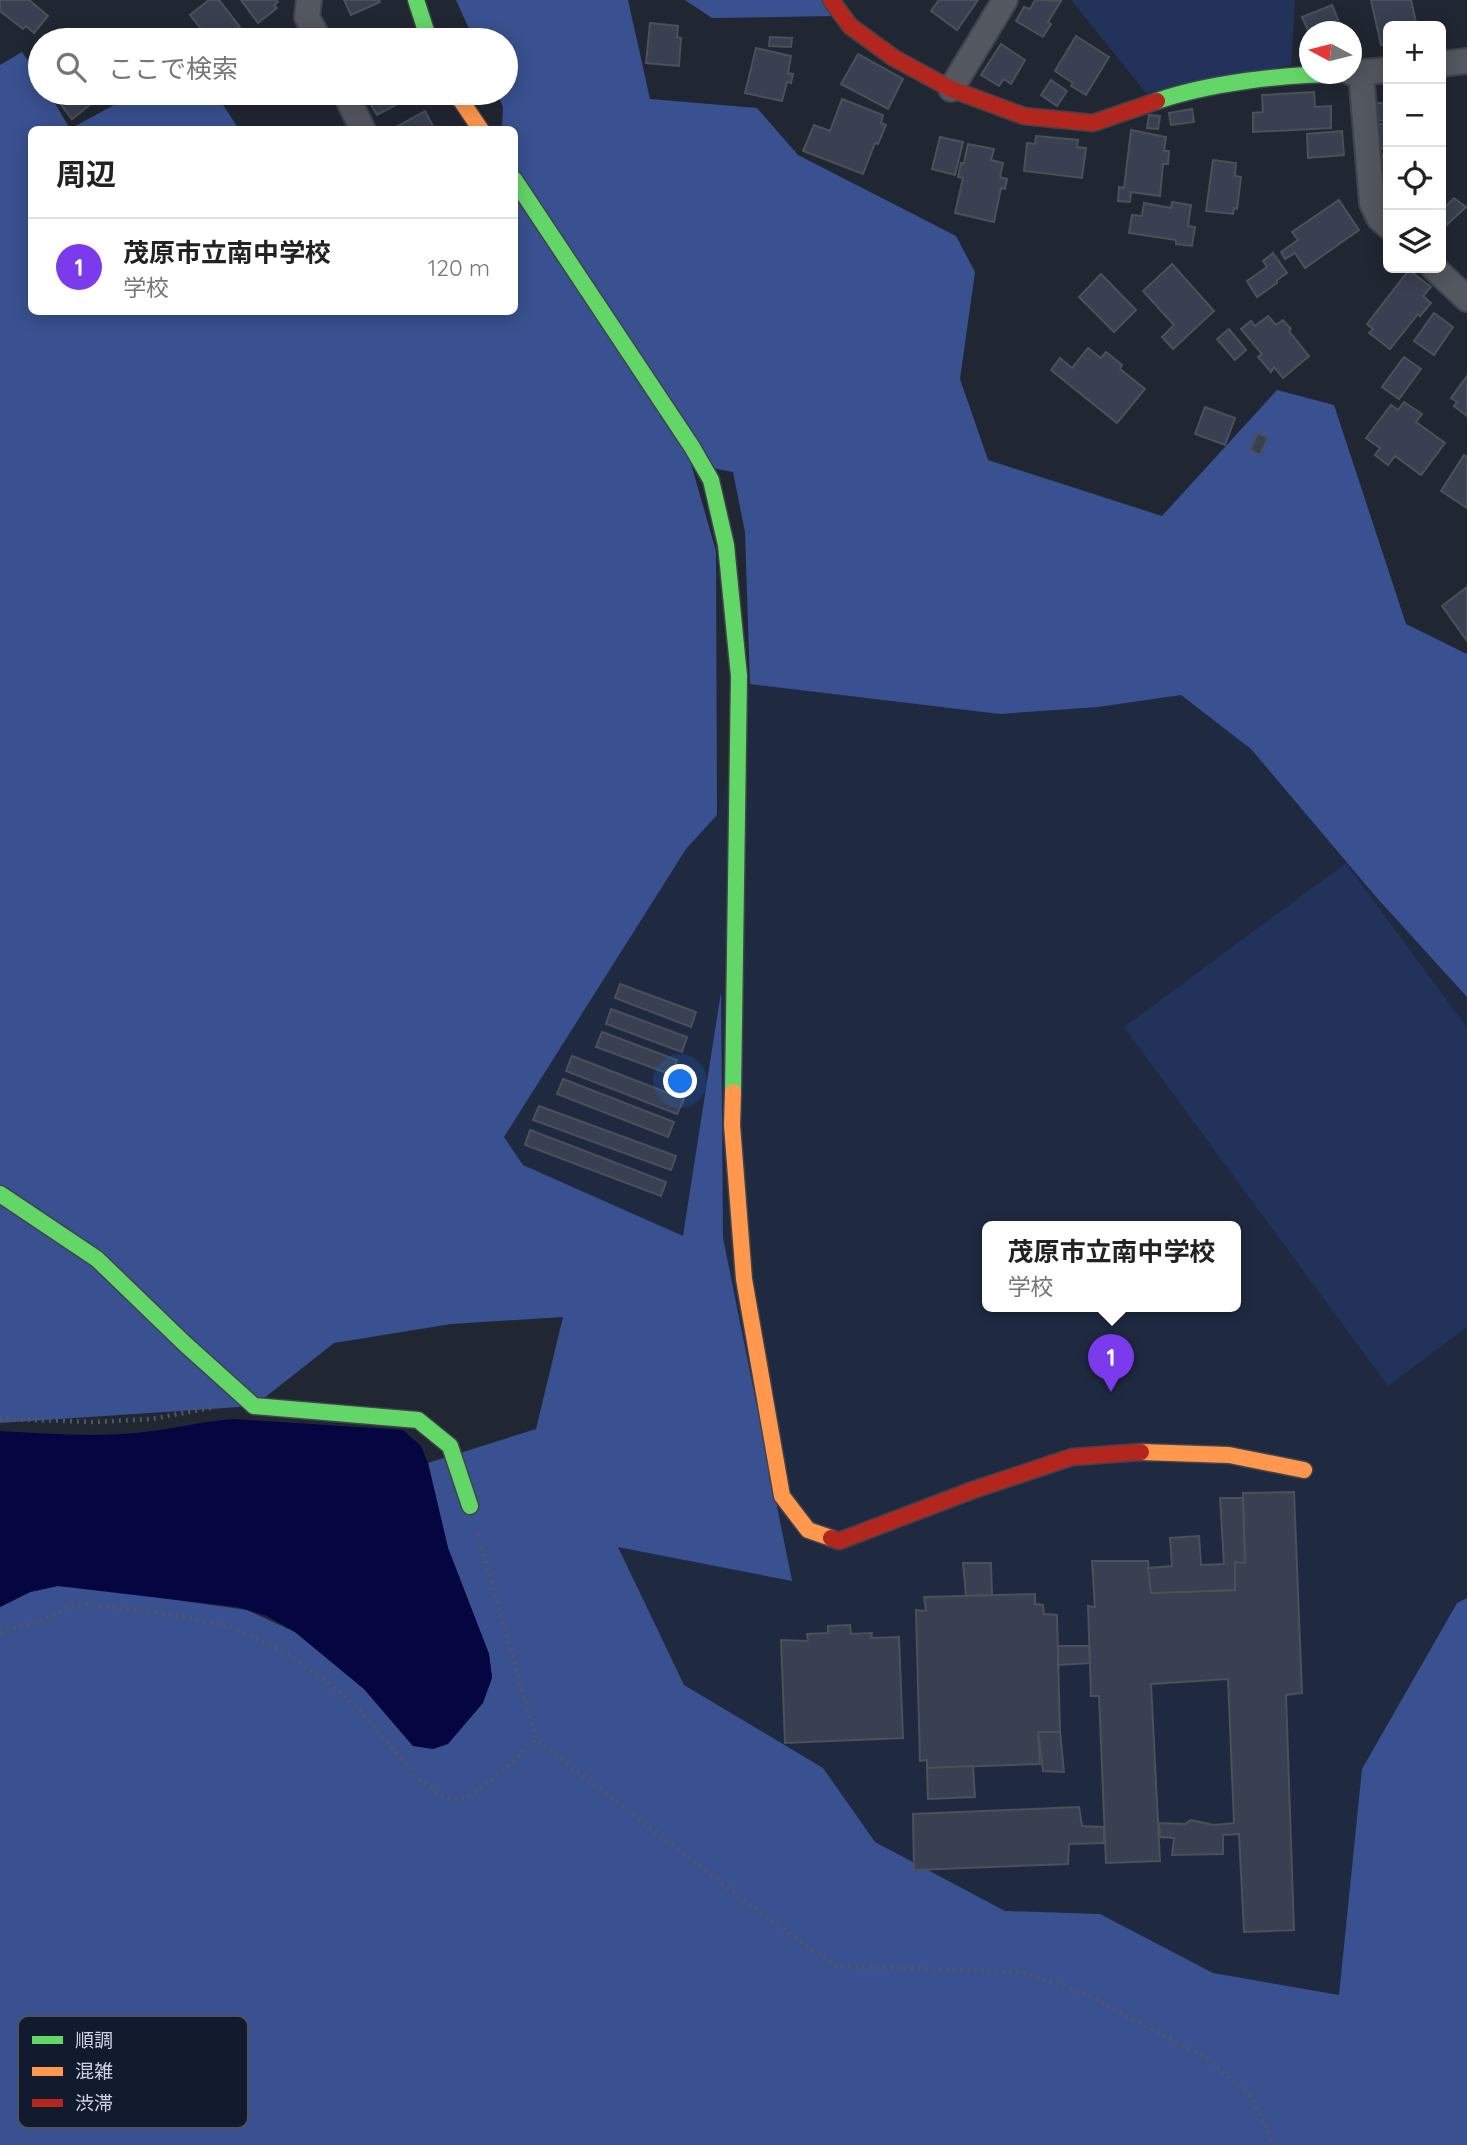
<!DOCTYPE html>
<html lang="ja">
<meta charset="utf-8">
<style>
:root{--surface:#fff;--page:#f6f6f6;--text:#222;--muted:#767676;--line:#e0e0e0;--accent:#7c3aed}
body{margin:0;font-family:Quicksand,"Noto Sans JP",sans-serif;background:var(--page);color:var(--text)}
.controls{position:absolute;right:21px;top:21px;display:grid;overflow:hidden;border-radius:10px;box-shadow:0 4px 18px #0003}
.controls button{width:63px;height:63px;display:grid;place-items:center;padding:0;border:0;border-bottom:2px solid var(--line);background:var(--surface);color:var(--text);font:35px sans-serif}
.compass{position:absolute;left:1299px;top:21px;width:63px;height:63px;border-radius:50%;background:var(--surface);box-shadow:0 4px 18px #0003;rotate:277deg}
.you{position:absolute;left:681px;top:1082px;width:24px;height:24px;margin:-18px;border:5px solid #fff;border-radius:50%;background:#1a73e8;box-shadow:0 0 0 10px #1a73e833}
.badge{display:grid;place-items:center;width:46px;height:46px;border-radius:50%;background:var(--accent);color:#fff;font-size:23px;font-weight:700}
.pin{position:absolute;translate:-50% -58px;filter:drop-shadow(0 2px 4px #0008)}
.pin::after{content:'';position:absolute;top:37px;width:24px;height:21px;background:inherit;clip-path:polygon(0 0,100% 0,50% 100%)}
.popup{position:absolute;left:982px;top:1221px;width:259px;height:91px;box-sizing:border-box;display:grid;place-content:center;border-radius:10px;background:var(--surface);filter:drop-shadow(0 2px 5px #0005);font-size:23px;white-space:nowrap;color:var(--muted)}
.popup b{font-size:26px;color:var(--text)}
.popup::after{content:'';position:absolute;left:50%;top:100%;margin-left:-14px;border:14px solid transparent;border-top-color:var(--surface)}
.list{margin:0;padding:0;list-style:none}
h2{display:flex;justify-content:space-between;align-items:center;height:91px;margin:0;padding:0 28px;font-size:30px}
h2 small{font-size:23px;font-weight:400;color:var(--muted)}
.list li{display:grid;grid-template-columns:46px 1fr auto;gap:21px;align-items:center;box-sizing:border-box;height:98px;padding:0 28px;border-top:2px solid var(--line)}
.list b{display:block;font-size:26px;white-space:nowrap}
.list p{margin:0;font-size:23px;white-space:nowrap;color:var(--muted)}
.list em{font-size:23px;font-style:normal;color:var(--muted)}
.icon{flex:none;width:38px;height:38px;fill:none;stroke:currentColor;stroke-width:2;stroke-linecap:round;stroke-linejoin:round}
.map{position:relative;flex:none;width:1467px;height:2145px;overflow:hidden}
.search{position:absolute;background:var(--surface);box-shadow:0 4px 18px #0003;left:28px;top:28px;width:490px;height:77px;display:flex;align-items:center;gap:18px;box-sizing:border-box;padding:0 24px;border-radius:38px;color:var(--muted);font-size:26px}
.panel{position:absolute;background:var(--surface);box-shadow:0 4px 18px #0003;left:28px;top:126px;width:490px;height:189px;border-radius:10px}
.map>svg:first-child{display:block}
.built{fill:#1f2a41;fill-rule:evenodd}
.green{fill:#22325a}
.forest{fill:#395190}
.water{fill:#050542}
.building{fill:#384051;stroke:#4b5059;stroke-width:2}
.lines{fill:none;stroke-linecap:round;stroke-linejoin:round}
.street-casing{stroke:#3f434d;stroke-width:28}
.fast-casing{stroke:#3f434d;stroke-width:19}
.slow-casing{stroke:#3f434d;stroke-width:19}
.jam-casing{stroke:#3f434d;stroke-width:19}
.path{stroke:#52575e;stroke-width:4.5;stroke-dasharray:2 5;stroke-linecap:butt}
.street{stroke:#535760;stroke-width:24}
.fast{stroke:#63d668;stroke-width:16}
.slow{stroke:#ff974d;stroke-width:16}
.jam{stroke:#b3261e;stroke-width:16}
.key{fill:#121a2e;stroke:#4a5264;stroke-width:2}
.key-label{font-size:19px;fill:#cdd3e1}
</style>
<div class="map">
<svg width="1467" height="2145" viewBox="0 0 1467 2145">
<rect width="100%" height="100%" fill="#212732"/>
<path class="built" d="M750 684 1000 714 1098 707 1181 695 1251 749 1377 898 1467 997V1598L1456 1603 1362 1769 1339 1995 1213 1973 1100 1914 1005 1911 875 1842 823 1768 684 1685 618 1546 791 1581 683 1236 523 1165 504 1137 686 848 717 815ZM987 1226H1235V1306H987Z"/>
<g class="green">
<polygon points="1071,0 1295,0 1291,65 1146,93"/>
<polygon points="1346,863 1467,1028 1467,1327 1388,1386 1124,1027"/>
</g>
<g class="forest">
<polygon points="456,0 628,0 650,99 757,108 798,155 956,236 975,272 960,379 988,460 1162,516 1277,390 1334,405 1406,624 1467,654 1467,997 1377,898 1251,749 1181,695 1098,707 1000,714 750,684 745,532 733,472 691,464 716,551 717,815 686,849 504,1137 523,1165 683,1236 721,992 723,1238 792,1581 618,1547 684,1685 823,1768 875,1842 1005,1911 1100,1914 1213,1973 1339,1995 1362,1769 1457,1603 1467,1598 1467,2145 0,2145 0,1607 30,1592 57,1586 91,1588 247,1610 295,1632 364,1689 413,1746 492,1678 489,1654 448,1548 428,1463 536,1429 563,1317 451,1324 334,1343 254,1406 0,1423 0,65 22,52 40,78 40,93 49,93 70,129 136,93 215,93 239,129 32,130 32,312 514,312 514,130 502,129 503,107 497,93 506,93 506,40 474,40"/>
<polygon points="685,0 822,0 834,16 712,18"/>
</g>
<path class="water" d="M234 1419 403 1430 421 1446 428 1463 448 1548 489 1654 492 1678 483 1703 448 1744 433 1749 413 1746 364 1689 295 1632 267 1616 237 1607 58 1586 30 1592 0 1607V1431C49 1434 105 1438 153 1431 181 1427 206 1421 234 1419Z"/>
<g class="building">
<polygon points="0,0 29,0 48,16 34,33 26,26 23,29 0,11"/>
<polygon points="209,0 219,0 240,27 224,40 210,40 190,15"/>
<polygon points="241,0 276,0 278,2 274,5 277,8 258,23"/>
<polygon points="344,0 379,0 380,2 351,15"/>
<polygon points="939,0 978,0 957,30 931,11"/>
<polygon points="1035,0 1061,1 1048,22 1051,24 1043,37 1016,21 1024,7 1030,9"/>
<polygon points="1371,0 1411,0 1417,26 1388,26 1388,49 1388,45 1381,45"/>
<polygon points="1332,5 1343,32 1310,32 1310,35 1302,17"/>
<polygon points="650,23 678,26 677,37 681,38 679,66 646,63"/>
<polygon points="1076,36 1109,57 1086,95 1071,86 1073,83 1055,71"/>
<polygon points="770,37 792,38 791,47 769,46"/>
<polygon points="1001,44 1025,60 1011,84 1004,79 999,86 981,75"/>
<polygon points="756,48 791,56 788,73 793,74 791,83 787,82 782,101 745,93"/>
<polygon points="858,54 903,79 888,109 841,84"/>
<polygon points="1051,80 1067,91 1057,106 1041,95"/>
<polygon points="1314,92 1315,107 1331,106 1331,128 1253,132 1253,113 1263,112 1262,95"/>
<polygon points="52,93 103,93 104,94 72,119"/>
<polygon points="364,93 418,93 377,115"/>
<polygon points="842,99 883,115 881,123 886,125 878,144 875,143 863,174 803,151 814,125 830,131"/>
<polygon points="1376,103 1385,103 1385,121 1376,120"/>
<polygon points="1192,109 1194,122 1171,125 1169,113"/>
<polygon points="425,111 435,130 391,130"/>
<polygon points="1149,115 1160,116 1158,129 1147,128"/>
<polygon points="1377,124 1386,124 1387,148 1378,148"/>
<rect x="1441" y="129" width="4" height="15"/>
<polygon points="1131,130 1166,137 1164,151 1169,151 1168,164 1163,164 1160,196 1131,192 1130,202 1118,201 1119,187 1124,188"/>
<polygon points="1342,131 1344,155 1308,158 1307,134"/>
<polygon points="1036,136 1078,140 1077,147 1086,148 1082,178 1024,171 1027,143 1035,144"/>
<polygon points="940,137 963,142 955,175 932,169"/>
<polygon points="968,144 994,149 991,160 1003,163 1000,177 1007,179 1005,189 1001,188 994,222 955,213 963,178 958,177 961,163 964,163"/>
<polygon points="1380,155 1388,155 1388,177 1381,177"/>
<polygon points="1213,160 1236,163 1235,176 1241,177 1237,209 1234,208 1233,214 1206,211"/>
<polygon points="1454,198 1466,207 1441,230 1441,211"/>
<polygon points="1339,200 1359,230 1305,268 1295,253 1285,259 1281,252 1298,240 1292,232"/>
<polygon points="1172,202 1191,205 1188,226 1195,227 1192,246 1176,244 1176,240 1129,233 1132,215 1142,216 1144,203 1171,208"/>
<polygon points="1273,253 1287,273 1277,280 1277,283 1257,297 1247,281 1267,267 1263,261"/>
<polygon points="1172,264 1214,311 1173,349 1162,337 1174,325 1143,291"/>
<polygon points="1409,270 1431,287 1423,296 1431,303 1420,316 1418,314 1390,349 1369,333 1373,329 1367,324"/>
<polygon points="1101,274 1136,310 1114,332 1079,297"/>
<polygon points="1434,313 1453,327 1434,355 1414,341"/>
<polygon points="1268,316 1276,325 1283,320 1291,329 1289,331 1309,356 1283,378 1274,367 1271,372 1258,357 1262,354 1241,329 1251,321 1255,326"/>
<polygon points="1229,329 1246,350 1235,360 1217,339"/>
<polygon points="1088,348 1101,358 1106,352 1122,365 1120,369 1145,389 1117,423 1051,370 1060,358 1072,368"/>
<polygon points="1404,357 1421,369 1399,399 1382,387"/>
<polygon points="1467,376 1467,416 1454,406 1457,402 1451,398"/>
<polygon points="1404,402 1422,414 1416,422 1445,443 1421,475 1395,456 1388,465 1375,455 1380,448 1366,438 1391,405 1398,410"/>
<polygon points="1205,407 1235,418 1225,445 1195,434"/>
<polygon points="1258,433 1268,438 1260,455 1250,449"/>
<polygon points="1464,455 1467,457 1467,508 1441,491"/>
<polygon points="1467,587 1467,641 1442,606"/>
<polygon points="620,984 696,1012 691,1027 615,998"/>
<polygon points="611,1009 687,1037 682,1052 606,1024"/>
<polygon points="602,1032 677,1060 672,1075 596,1047"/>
<polygon points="572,1056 684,1099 677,1114 566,1071"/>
<polygon points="563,1079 674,1122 668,1137 557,1094"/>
<polygon points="539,1106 676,1156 671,1170 533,1120"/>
<polygon points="530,1130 666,1182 661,1196 525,1145"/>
<polygon points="1294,1492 1302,1693 1286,1695 1294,1930 1244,1932 1239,1834 1223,1835 1223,1854 1172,1855 1174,1838 1160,1837 1159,1823 1185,1824 1191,1820 1214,1825 1234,1823 1228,1679 1151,1684 1160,1861 1106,1863 1099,1696 1091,1696 1088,1606 1095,1607 1092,1561 1148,1561 1151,1593 1235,1590 1235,1562 1245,1563 1243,1493"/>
<polygon points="1220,1498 1243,1498 1245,1563 1235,1562 1235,1590 1151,1593 1148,1568 1172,1566 1170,1538 1199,1536 1201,1565 1224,1564"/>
<polygon points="963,1563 991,1563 992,1595 966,1596"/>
<polygon points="1035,1594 1035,1604 1043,1605 1044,1614 1057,1615 1060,1732 1038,1732 1040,1764 927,1768 927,1760 920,1761 916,1610 926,1611 924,1597"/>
<polygon points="850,1625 851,1634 872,1633 871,1638 899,1637 903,1738 785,1743 781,1640 808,1641 807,1634 828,1633 828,1626"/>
<polygon points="1058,1646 1089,1646 1090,1663 1058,1665"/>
<polygon points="1038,1732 1060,1732 1064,1772 1043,1771"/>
<polygon points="973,1766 975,1797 928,1799 927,1768"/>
<polygon points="1079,1807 1082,1826 1104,1827 1104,1843 1069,1844 1068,1864 914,1870 913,1814"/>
</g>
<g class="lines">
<defs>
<g id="street">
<polyline points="309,0 307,17 319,40"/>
<polyline points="1441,64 1467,61"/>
<polyline points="1352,73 1388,70"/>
<polyline points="1361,73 1372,203 1379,218 1388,226"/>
<polyline points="951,89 1005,0"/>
<polyline points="345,93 363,130"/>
<polyline points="1434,268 1467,299"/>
</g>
<g id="fast">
<polyline points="416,0 429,40"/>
<path d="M1157 101C1209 83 1285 74 1341 74"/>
<polyline points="514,179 692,447 711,480 726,545 739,676 733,1092"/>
<polyline points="0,1194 97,1259 184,1343 254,1406 418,1420 450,1446 470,1506"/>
</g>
<g id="slow">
<polyline points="456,93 481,130"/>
<polyline points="733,1092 732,1125 744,1279 782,1496 808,1530 831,1538"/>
<polyline points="1141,1452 1229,1455 1304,1470"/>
</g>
<g id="jam">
<polyline points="831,0 850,26 894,58 951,89 1024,116 1093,123 1157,101"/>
<polyline points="831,1538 839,1541 973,1490 1072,1457 1141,1452"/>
</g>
</defs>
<use href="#street" class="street-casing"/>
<use href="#fast" class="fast-casing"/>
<use href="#slow" class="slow-casing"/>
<use href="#jam" class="jam-casing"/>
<g class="path">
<polyline points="0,1419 93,1422 151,1419 211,1408"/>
<polyline points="478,1534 536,1739 742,1899 835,1966 1022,1972 1085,1994 1205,2057 1248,2093 1275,2145"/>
<path d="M0 1632 42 1621 69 1606 88 1604C133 1611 181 1614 225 1626 269 1638 318 1673 352 1703 377 1723 423 1800 456 1799 478 1798 521 1754 536 1739"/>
</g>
<use href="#street" class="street"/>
<use href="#fast" class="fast"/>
<use href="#slow" class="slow"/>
<use href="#jam" class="jam"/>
</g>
<rect x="18" y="2016" width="230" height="112" rx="10" class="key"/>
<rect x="32" y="2036" width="31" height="8" fill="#63d668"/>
<rect x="32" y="2067" width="31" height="9" fill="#ff974d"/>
<rect x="32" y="2099" width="31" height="8" fill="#b3261e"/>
<g class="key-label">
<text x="75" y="2047">順調</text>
<text x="75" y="2078">混雑</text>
<text x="75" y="2110">渋滞</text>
</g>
</svg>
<div class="controls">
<button>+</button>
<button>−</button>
<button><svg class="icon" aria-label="locate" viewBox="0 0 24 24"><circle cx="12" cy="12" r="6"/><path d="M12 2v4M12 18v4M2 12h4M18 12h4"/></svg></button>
<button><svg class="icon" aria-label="layers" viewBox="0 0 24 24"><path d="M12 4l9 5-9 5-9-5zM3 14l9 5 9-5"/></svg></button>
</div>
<svg class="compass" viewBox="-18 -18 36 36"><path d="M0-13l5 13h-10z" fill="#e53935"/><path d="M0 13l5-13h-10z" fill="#767676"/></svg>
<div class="you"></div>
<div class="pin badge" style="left:1111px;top:1392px">1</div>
<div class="popup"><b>茂原市立南中学校</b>学校</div>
<div class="search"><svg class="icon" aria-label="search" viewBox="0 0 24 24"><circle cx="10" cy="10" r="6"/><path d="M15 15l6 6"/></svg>ここで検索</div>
<section class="panel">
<h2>周辺<small></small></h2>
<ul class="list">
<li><span class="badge">1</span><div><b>茂原市立南中学校</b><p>学校</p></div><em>120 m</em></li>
</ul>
</section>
</div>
